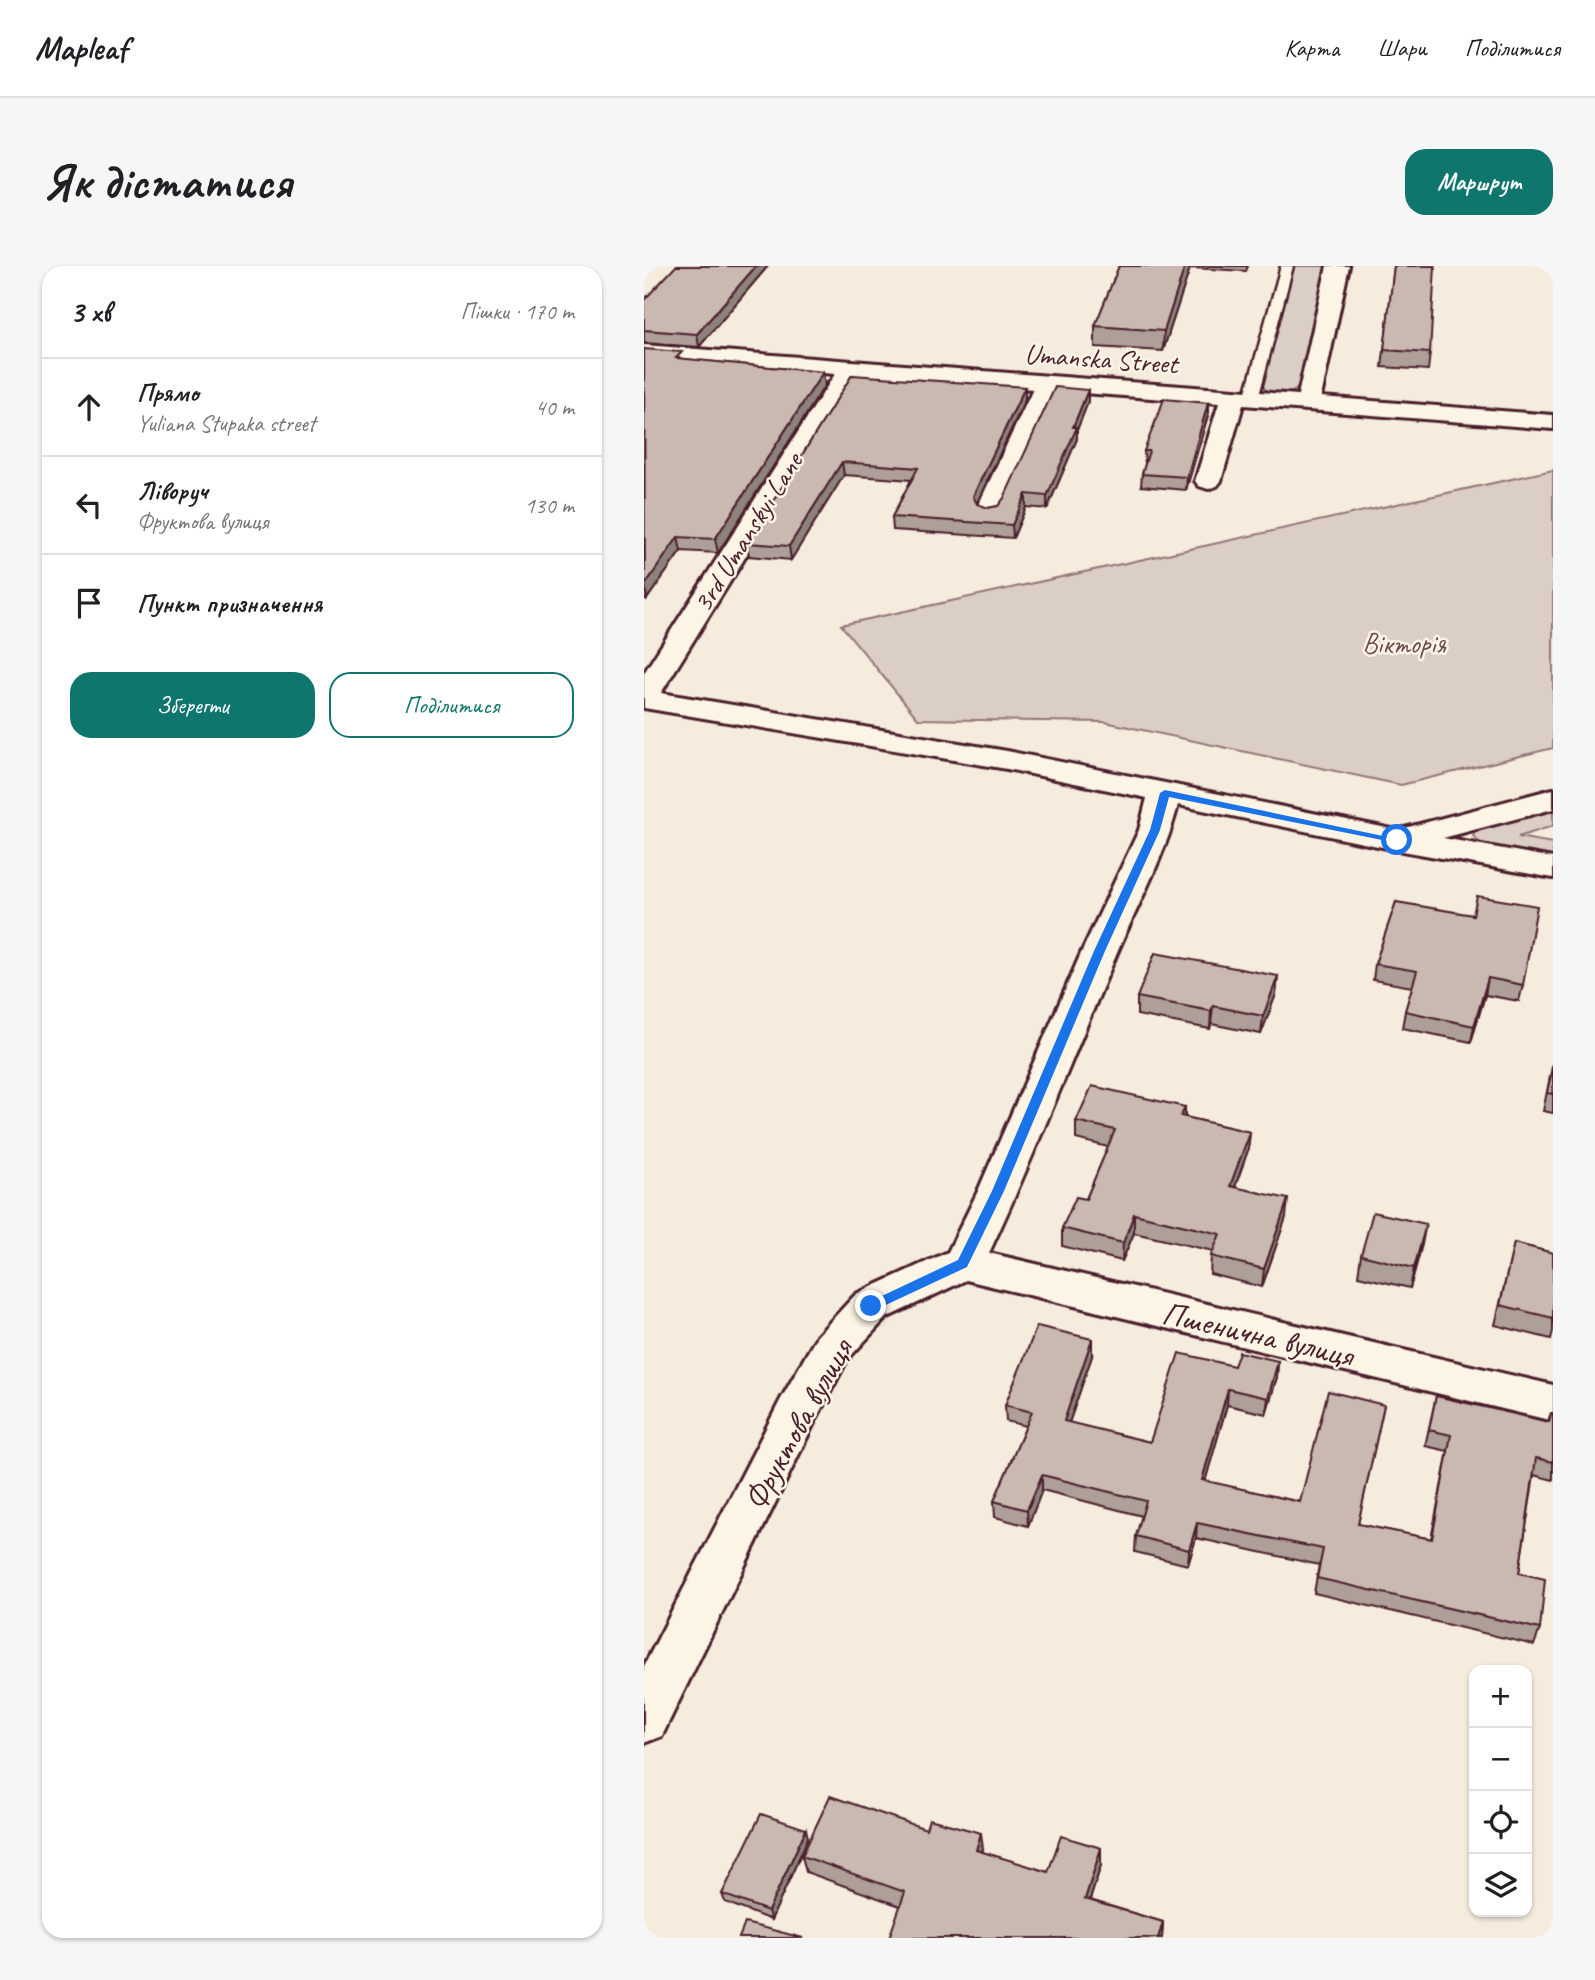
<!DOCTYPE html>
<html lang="uk">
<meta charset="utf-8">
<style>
:root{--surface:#fff;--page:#f6f6f6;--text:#202124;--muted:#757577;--line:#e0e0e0;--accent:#0f766e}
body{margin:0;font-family:Caveat,sans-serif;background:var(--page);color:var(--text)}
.controls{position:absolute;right:21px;bottom:21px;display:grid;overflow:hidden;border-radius:14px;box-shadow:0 2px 5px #0004}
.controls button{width:63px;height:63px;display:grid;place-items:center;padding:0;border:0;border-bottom:2px solid var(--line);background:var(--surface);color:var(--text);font:35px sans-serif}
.stop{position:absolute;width:21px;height:21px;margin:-16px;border:5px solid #1a73e8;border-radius:50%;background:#fff}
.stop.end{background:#1a73e8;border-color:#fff;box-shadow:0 2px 7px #0008}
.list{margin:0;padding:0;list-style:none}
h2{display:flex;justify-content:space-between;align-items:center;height:91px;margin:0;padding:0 28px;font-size:30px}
h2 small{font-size:23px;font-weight:400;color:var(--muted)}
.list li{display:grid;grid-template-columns:46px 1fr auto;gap:21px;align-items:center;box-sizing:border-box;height:98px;padding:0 28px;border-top:2px solid var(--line)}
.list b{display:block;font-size:26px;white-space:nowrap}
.list p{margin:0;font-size:23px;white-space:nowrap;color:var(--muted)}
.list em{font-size:23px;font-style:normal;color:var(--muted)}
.actions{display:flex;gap:14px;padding:21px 28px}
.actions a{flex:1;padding:16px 0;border:2px solid var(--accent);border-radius:21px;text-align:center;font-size:24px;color:var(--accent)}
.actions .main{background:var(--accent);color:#fff}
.icon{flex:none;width:38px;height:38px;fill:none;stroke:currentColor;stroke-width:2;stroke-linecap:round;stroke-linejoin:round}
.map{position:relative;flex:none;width:909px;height:1672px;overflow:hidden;border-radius:21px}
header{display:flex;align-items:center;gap:42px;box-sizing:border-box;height:98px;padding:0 35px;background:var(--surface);border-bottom:2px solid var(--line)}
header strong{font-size:33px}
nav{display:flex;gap:38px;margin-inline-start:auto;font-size:24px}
.intro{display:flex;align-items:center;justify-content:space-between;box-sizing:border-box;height:168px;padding:0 42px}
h1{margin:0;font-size:49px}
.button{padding:18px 32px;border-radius:21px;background:var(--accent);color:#fff;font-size:24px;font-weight:700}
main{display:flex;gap:42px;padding:0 42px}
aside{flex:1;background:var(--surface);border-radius:21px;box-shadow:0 2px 5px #0004}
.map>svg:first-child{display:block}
.green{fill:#dbcec4;stroke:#927678;stroke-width:2}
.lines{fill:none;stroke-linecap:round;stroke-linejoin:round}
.lane-casing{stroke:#4a1f2b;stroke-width:5}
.street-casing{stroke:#4a1f2b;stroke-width:6}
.lane{fill:#fcf5e5;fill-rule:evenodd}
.street{fill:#fcf5e5;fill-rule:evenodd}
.wall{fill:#ae9f98;stroke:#4a1f2b;stroke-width:2}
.shaded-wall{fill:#8d827c;stroke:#4a1f2b;stroke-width:2}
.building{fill:#cab9b1;stroke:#4a1f2b;stroke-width:2}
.route{fill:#1a73e8}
.labels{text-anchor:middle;stroke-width:5;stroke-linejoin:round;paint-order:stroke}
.far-street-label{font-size:28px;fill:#4a1f2b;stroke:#fcf5e5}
.far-park-label{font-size:28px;fill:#6e4b51;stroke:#fcf5e5}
.street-label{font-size:33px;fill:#4a1f2b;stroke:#fcf5e5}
</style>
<header>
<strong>Mapleaf</strong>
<nav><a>Карта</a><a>Шари</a><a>Поділитися</a></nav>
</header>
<div class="intro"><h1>Як дістатися</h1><a class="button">Маршрут</a></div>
<main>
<aside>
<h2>3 хв<small>Пішки · 170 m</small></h2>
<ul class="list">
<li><svg class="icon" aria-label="ahead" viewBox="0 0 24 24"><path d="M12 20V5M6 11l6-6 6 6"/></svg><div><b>Прямо</b><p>Yuliana Stupaka street</p></div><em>40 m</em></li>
<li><svg class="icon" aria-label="left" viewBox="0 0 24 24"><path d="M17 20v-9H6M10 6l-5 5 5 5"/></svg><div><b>Ліворуч</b><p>Фруктова вулиця</p></div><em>130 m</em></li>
<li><svg class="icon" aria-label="arrive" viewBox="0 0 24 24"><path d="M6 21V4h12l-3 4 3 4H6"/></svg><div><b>Пункт призначення</b></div></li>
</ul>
<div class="actions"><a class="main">Зберегти</a><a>Поділитися</a></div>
</aside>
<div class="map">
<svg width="909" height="1672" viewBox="0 0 909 1672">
<rect width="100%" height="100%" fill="#f5ecde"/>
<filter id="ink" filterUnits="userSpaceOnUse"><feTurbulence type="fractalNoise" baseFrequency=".0143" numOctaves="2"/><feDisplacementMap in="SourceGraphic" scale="14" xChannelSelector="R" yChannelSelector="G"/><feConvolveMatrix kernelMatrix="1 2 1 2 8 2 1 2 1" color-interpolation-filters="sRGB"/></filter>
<g filter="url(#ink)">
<g class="green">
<path d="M650 0H682L654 122C644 131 625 132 619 120Z"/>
<polygon points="909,204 909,482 757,519 461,456 274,453 197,359"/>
<path d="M909 539V560L874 571 909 577V593C886 589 844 589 829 570L833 563Z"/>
</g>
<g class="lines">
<defs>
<polygon id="lane" points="637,0 649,0 614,133 607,137 600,133"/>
<path id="street" d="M683 0H705L677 131 909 149V163L599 139 577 215 573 220 564 223 555 220 551 215 575 137 412 125 358 244 354 250 345 252 336 250 332 244 389 123 214 109 17 427 363 485 753 564 909 523V543L799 572 909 592V612L753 584 534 539C521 590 494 638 473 687 430 787 391 889 345 987L909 1119V1155L322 1014 242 1052 203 1094 171 1155 18 1470 0 1477V1400L137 1133 173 1070 212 1028 304 986 334 925 438 685 495 564 503 532 363 503 0 442V407L191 108 0 93V79L654 129Z"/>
</defs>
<use href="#lane" class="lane-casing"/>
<use href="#street" class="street-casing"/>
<use href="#lane" class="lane"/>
<use href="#street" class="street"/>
</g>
<g class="wall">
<polygon points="124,0 55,81 0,77 0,34"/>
<polygon points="475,0 604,0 602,5 546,2 519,85 451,81 451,60"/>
<polygon points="750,0 786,87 784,104 738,101"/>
<polygon points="0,83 39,93 179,106 181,119 74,287 37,285 3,333 0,333"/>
<polygon points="208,109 381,134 332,237 333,238 344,242 354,240 444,124 444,136 433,164 433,173 403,243 382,241 369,272 249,264 248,251 267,214 200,209 147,294 105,290 103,277"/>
<polygon points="564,137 564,149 542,224 497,220 498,208 501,198 500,185"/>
<polygon points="752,636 879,719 875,735 841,729 827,776 758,762 761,745 768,721 729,714 731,698"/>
<polygon points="634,710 632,728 617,768 567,758 566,763 493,749 493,731"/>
<polygon points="909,796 909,847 899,845"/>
<polygon points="541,841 541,851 606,866 604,884 591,921 642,951 618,1021 566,1008 567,990 569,985 490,967 478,995 418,980 418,962 442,933 464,881 432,873 432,855"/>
<polygon points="870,977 909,987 909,1065 907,1073 851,1059"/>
<polygon points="778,978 766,1022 714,1010 717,989"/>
<polygon points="448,1090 425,1157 506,1176 590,1100 634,1095 633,1111 622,1148 583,1139 561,1215 656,1236 740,1139 714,1258 787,1273 804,1185 781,1180 792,1130 904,1155 907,1147 909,1147 909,1214 890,1209 875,1307 896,1363 890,1379 670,1327 675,1299 552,1272 544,1299 491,1286 492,1270 498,1250 398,1224 384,1260 351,1251 350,1235 382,1160 362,1155 361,1139"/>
<polygon points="164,1572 127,1654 81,1636 78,1628"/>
<polygon points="339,1583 338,1586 404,1606 457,1599 446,1634 519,1656 518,1672 256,1640 162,1606 158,1590"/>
</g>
<g class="shaded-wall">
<polygon points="112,0 124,0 55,81 53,68"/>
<polygon points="541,0 546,0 546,2 519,85 520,65"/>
<polygon points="179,106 181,119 74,287 71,273"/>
<polygon points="381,121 381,134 330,243 329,230"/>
<polygon points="444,124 444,136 433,164 433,173 403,243 403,230 429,161"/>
<polygon points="564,137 564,149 542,224 543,211"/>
<polygon points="198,196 200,209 147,294 145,280"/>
<polygon points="382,228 382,241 369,272 368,259"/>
<polygon points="34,271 37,285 3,333 1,319"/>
<polygon points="634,710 632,728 617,768 619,750"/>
<polygon points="844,712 841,729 827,776 830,760"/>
<polygon points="569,740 567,758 566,763 567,745"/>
<polygon points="606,866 604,884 585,938 586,920"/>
<polygon points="644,933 642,951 618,1021 620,1003"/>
<polygon points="490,948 490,967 478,995 479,977"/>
<polygon points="782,958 778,978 766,1022 770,1002"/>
<polygon points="448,1073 448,1090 420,1171 420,1155"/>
<polygon points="634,1095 633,1111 622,1148 624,1132"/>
<polygon points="584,1123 583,1139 557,1230 558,1214"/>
<polygon points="398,1209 398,1224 384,1260 383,1244"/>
<polygon points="553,1257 552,1272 544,1299 545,1284"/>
<polygon points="162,1563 164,1572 127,1654 124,1645"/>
<polygon points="337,1567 339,1583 334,1600 332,1584"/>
<polygon points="457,1582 457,1599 441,1649 441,1633"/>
<polygon points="519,1656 518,1672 514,1672"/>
</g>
<g class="building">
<polygon points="32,0 112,0 53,68 0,64 0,34"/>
<polygon points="475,0 541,0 520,65 451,60"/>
<polygon points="750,0 791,0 786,87 740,84"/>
<polygon points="0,83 38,86 32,92 179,106 71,273 34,271 1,319"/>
<polygon points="208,109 381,121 329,230 333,238 344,242 354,240 360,232 411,121 444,124 429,161 433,161 403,230 382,228 368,259 248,251 274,202 198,196 145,280 103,277"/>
<polygon points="520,133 564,137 543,211 498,208 505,185 500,185"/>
<polygon points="833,630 893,640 879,719 844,712 830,760 761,745 773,705 731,698 752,636 829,649"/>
<polygon points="511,687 634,710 619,750 569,740 567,745 493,731"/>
<polygon points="909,799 909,828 903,827"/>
<polygon points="448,820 541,841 537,850 606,866 586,920 644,933 620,1003 567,990 576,968 490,948 479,977 418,962 432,931 442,933 471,864 432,855"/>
<polygon points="729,946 782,958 770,1002 717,989"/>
<polygon points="870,977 909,987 909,1052 856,1039"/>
<polygon points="393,1060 448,1073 420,1155 506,1176 535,1087 590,1100 595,1086 634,1095 624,1132 584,1123 558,1214 656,1236 684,1125 740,1139 714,1258 788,1273 807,1169 785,1164 792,1130 905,1156 907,1147 909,1147 909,1196 892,1192 875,1307 901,1313 896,1363 673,1312 679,1283 553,1257 545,1284 492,1270 502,1235 398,1209 383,1244 350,1235 388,1146 361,1139"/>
<polygon points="186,1530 282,1563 285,1553 337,1567 332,1584 404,1606 417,1570 457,1582 441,1633 519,1656 514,1672 245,1672 261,1626 158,1590"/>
<polygon points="117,1548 162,1563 124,1645 78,1628"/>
<polygon points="101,1657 159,1672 95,1672"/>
</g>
</g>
<polygon class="route" points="521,524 758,574 753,577 525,531 516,564 461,685 360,925 323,1001 231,1044 223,1044 223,1037 314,994 348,925 450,685 506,564 516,527"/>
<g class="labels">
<g class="far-street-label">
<text transform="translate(457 92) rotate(4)" y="10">Umanska Street</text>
<text transform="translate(103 266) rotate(-58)" y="10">3rd Umanskyi Lane</text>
</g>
<g class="far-park-label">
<text x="760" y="387">Вікторія</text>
</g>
<g class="street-label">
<text transform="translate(614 1067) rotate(13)" y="12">Пшенична вулиця</text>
<text transform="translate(153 1158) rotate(-61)" y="12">Фруктова вулиця</text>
</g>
</g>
</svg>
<div class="controls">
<button>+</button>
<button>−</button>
<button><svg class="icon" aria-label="locate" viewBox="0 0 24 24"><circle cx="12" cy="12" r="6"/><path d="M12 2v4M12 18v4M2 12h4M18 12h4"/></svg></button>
<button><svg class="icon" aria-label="layers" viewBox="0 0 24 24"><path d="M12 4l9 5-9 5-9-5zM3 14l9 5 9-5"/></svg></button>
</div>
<div class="stop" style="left:753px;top:574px"></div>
<div class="stop end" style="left:227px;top:1040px"></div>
</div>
</main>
